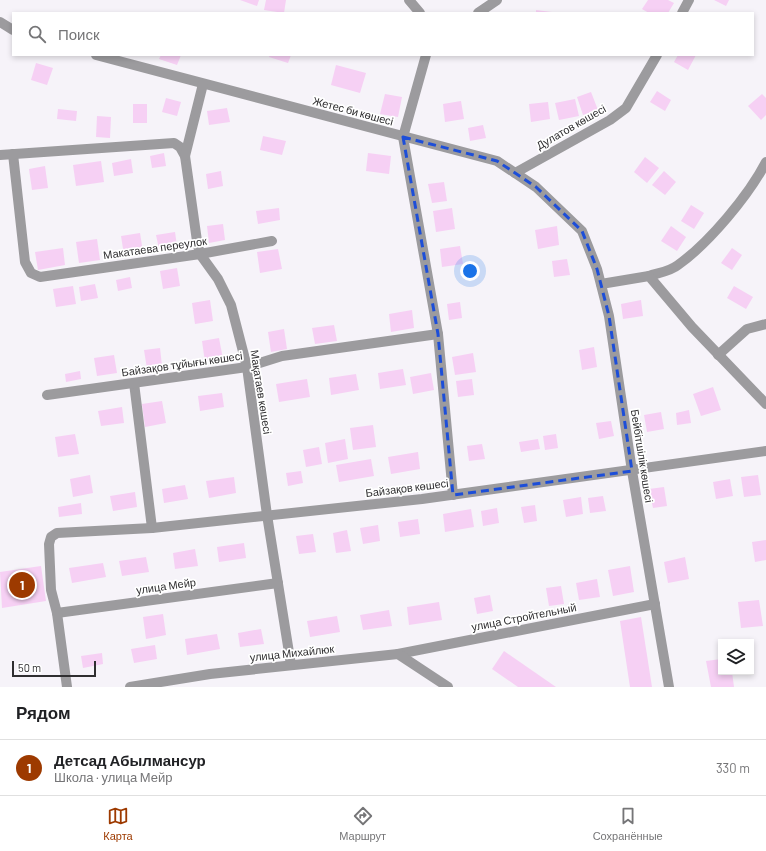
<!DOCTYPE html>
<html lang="ru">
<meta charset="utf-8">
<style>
:root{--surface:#fff;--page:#f6f6f6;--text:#202124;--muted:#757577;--line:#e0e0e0;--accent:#9d3a00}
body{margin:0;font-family:Barlow,sans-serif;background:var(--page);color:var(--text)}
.controls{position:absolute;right:12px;bottom:12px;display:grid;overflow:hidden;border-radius:0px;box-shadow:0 2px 6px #0003}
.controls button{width:36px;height:36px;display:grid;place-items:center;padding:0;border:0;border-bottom:1px solid var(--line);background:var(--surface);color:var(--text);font:20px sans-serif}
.scale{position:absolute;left:12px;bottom:10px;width:84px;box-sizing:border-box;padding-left:4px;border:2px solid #2f2e30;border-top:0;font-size:11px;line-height:14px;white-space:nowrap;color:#2f2e30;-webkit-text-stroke:3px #fff;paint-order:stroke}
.you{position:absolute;left:470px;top:271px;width:14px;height:14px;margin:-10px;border:3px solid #fff;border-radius:50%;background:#1a73e8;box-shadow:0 0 0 6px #1a73e833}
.badge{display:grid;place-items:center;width:26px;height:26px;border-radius:50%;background:var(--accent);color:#fff;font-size:13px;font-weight:700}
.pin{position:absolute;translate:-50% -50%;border:2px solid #fff;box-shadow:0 1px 4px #0006}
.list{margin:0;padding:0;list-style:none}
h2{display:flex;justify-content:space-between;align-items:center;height:52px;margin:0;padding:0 16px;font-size:17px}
h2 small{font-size:13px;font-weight:400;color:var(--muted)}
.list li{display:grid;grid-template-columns:26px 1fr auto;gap:12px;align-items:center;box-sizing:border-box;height:56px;padding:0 16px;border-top:1px solid var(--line)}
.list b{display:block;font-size:15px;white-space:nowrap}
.list p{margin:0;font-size:13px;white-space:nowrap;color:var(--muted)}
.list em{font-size:13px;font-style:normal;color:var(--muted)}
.icon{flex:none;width:22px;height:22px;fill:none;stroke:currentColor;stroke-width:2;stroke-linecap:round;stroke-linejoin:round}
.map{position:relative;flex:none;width:766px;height:687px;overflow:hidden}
.search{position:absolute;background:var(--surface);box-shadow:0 2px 6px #0003;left:12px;right:12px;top:12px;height:44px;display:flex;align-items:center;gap:10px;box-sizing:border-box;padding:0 14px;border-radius:0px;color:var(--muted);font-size:15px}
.sheet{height:108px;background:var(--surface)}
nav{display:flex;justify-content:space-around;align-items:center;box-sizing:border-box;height:56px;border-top:1px solid var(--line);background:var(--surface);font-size:11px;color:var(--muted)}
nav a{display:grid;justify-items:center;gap:2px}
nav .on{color:var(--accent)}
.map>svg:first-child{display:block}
.building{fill:#f6d0f4}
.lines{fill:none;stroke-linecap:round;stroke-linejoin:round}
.minor{stroke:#9c9b9e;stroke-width:10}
.marked{fill:none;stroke:#1d4ed8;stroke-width:3;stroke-dasharray:8 5;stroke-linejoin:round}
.labels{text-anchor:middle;stroke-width:3.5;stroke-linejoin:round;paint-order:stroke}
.street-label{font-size:11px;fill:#2f2e30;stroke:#fff}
</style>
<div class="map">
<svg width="766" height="687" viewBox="0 0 766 687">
<rect width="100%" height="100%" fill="#f6f3f9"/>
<g class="building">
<polygon points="240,0 259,0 257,6"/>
<polygon points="266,0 286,0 284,13 264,10"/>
<polygon points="648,0 668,0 674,3 668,13 649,13 642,9"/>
<polygon points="714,0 729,0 726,6"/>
<polygon points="536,10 552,12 552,13 536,13"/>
<polygon points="161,55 181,55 177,65 159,59"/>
<polygon points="270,55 291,55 288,63 269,57"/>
<polygon points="678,55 696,55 688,70 674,62"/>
<polygon points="36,63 53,68 47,85 31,80"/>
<polygon points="336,65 366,73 360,93 331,85"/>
<polygon points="657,91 671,100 665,111 650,102"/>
<polygon points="591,92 598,110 583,115 577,97"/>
<polygon points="385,94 402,97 398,117 380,114"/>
<polygon points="762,94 766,98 766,115 761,120 748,106"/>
<polygon points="166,98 181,102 177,116 162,112"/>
<polygon points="575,99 579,116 559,120 555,103"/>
<polygon points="461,101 464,119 445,122 443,104"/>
<polygon points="548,102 550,119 531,122 529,104"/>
<rect x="133" y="104" width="14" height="19"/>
<polygon points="227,108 230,122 209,125 207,111"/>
<polygon points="58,109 77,111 76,121 57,119"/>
<polygon points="97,116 111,117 110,138 96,137"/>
<polygon points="483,125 486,138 470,141 468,128"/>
<polygon points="263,136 286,141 282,155 260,150"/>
<polygon points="164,153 166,166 152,168 150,156"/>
<polygon points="368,153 391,156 389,174 366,171"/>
<polygon points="645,157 659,168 647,183 634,172"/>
<polygon points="131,159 133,173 114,176 112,163"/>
<polygon points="101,161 104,182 76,186 73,165"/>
<polygon points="45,166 48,188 32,190 29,169"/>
<polygon points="221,171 223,186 208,189 206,174"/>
<polygon points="664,171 676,182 665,195 652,185"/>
<polygon points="444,182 447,201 432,203 428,184"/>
<polygon points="691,205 704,213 694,229 681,221"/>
<polygon points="279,208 280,220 258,224 256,211"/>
<polygon points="452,208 455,229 436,232 433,211"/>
<polygon points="223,224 225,240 209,243 207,226"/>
<polygon points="557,226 559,245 538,249 535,230"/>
<polygon points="671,226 686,237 677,251 661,241"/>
<polygon points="175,232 177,246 159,249 156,235"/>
<polygon points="140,233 143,252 124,255 121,236"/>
<polygon points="97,239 100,260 79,263 76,242"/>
<polygon points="460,246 463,264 442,267 440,249"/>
<polygon points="63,248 65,265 38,270 35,252"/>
<polygon points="732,248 742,255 732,270 721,263"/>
<polygon points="278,249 282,269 260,273 257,252"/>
<polygon points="567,259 570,275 554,277 552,261"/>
<polygon points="177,268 180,286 163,289 160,271"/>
<polygon points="130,277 132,288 118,291 116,280"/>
<polygon points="95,284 98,298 81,301 79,287"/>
<polygon points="73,286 76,304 56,307 53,289"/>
<polygon points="734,286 753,297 746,309 727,298"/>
<polygon points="210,300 213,321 195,324 192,303"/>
<polygon points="641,300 643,316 623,319 621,304"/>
<polygon points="460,302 462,318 449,320 447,304"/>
<polygon points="412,310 414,328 391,332 389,314"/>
<polygon points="334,325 337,341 315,344 312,328"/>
<polygon points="284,329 287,349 271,352 268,332"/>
<polygon points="219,338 223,359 205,362 202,341"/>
<polygon points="594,347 597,367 582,370 579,350"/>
<polygon points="160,348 162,366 147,369 144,350"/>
<polygon points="473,353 476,372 455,375 452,357"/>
<polygon points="114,355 117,373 97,376 94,358"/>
<polygon points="403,369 406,385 380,389 378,373"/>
<polygon points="80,371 81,379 66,382 65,374"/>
<polygon points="431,373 434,390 413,394 410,377"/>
<polygon points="356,374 359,390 331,395 329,378"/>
<polygon points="307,379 310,397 279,402 276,384"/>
<polygon points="472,379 474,395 458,397 456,381"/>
<polygon points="713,387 721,410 701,416 693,394"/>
<polygon points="222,393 224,407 200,411 198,396"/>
<polygon points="162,401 166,423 145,427 142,404"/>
<polygon points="122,407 124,423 101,426 98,411"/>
<polygon points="689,410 691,423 677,425 676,413"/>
<polygon points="661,412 664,429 647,432 644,415"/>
<polygon points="611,421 614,436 599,439 596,423"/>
<polygon points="373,425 376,447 353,450 350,428"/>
<polygon points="75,434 79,454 58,457 55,437"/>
<polygon points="556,434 558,448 545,450 543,436"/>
<polygon points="345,439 348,459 328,463 325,443"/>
<polygon points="538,439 540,449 521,452 519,442"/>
<polygon points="482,444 485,459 469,461 467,446"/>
<polygon points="319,447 322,464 306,467 303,450"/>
<polygon points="418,452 420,469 391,474 388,457"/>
<polygon points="371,459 374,476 339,482 336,465"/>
<polygon points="301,471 303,483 288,486 286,473"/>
<polygon points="90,475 93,493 73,497 70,479"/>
<polygon points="758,475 761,495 744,497 741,477"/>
<polygon points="234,477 236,493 209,498 206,481"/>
<polygon points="730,479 733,496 716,499 713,482"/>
<polygon points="185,485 188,499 164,503 162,489"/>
<polygon points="664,487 667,506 653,508 649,489"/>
<polygon points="135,492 137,507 113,511 110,496"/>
<polygon points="603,496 606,511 590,513 588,498"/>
<polygon points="581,497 583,514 566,517 563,500"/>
<polygon points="81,503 82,514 59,517 58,507"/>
<polygon points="535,505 537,521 524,523 521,507"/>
<polygon points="497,508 499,523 483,526 481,511"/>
<polygon points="471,509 474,527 445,532 443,514"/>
<polygon points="418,519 420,534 400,537 398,522"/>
<polygon points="378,525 380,541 363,544 360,528"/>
<polygon points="347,530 351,551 336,553 333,533"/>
<polygon points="313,534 316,552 299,554 296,536"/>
<polygon points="766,540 766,560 755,562 752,542"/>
<polygon points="244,543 246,558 219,562 217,547"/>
<polygon points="195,549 198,566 175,569 173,553"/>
<polygon points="146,557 149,572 122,576 119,561"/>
<polygon points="685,557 689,579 668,583 664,562"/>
<polygon points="103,563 106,577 72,583 69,568"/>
<polygon points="41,566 46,601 2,608 0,572"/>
<polygon points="630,566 634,592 613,596 608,570"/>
<polygon points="597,579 600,597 579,600 576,583"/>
<polygon points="561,586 564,604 549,606 546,588"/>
<polygon points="490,595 493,611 477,614 474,598"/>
<polygon points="759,600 763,626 741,628 738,602"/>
<polygon points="439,602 442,620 409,625 407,607"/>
<polygon points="389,610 392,626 363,630 360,615"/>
<polygon points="163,614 166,635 146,639 143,617"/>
<polygon points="337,616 340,632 310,637 307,621"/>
<polygon points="641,617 652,687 630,687 620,621"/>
<polygon points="261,629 264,644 240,647 238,633"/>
<polygon points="217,634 220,649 187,655 185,639"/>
<polygon points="155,645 157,659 134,663 131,649"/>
<polygon points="504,651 556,687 518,687 492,669"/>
<polygon points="102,653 103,664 83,668 81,656"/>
<polygon points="721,659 721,672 732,672 734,687 711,687 706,661"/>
</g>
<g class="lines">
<g class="minor">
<polyline points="409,0 420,13"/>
<polyline points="478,13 497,0"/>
<polyline points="682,13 689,0"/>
<polyline points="0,22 13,30"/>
<polyline points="96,55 497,161 536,187 582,231 597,269 609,316 632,471 669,687"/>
<polyline points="426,55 403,137 438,334 453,495"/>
<polyline points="13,154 25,262 31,273 40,277 200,254 272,241"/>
<polyline points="0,155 174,143 180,147 185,156 197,241 200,254 218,279 231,305 247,367 267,515 291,665"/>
<polyline points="185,156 203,84"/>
<polyline points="515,173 610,120 626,108 657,55"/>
<path d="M649 276C658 273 671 271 678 265 709 243 749 195 766 162"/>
<polyline points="601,284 649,276 692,327 766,404"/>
<polyline points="718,355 747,329 766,324"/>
<polyline points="134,383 152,528"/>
<polyline points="47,395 247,367 282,356 438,334"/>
<polyline points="57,613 278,583"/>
<polyline points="398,654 655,604"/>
<polyline points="67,687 57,613 51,590 49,544 51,537 57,533 152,528 422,499 766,451"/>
<polyline points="130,687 210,674 398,654 448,687"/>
</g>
</g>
<path class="marked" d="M403 137 497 161 536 187 582 231 597 269 609 316 632 471 453 495 438 334Z"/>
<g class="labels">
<g class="street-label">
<text transform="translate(353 111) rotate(15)" y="4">Жетес би көшесі</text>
<text transform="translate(571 127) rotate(-30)" y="4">Дулатов көшесі</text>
<text transform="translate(155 248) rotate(-8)" y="4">Макатаева переулок</text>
<text transform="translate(182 364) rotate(-8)" y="4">Байзақов тұйығы көшесі</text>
<text transform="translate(261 392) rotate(81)" y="4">Мақатаев көшесі</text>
<text transform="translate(642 456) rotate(81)" y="4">Бейбітшілік көшесі</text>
<text transform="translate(407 488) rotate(-7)" y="4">Байзақов көшесі</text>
<text transform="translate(166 586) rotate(-8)" y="4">улица Мейр</text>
<text transform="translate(524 617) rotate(-11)" y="4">улица Стройтельный</text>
<text transform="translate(292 653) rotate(-6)" y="4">улица Михайлюк</text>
</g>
</g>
</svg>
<div class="controls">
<button><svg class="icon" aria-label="layers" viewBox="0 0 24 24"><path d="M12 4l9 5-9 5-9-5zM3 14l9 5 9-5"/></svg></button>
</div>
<div class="scale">50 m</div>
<div class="you"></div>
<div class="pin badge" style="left:22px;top:585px">1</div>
<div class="search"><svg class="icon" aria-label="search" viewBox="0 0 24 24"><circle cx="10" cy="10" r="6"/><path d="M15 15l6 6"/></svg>Поиск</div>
</div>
<section class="sheet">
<h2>Рядом<small></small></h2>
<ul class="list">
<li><span class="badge">1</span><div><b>Детсад Абылмансур</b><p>Школа · улица Мейр</p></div><em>330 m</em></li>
</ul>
</section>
<nav>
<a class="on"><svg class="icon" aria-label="map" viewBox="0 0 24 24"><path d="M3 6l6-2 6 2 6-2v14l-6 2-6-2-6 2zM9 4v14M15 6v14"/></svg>Карта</a>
<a><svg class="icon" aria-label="directions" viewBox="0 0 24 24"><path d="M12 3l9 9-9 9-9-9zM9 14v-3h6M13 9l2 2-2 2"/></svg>Маршрут</a>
<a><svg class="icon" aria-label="saved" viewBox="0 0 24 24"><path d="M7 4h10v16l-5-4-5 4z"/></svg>Сохранённые</a>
</nav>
